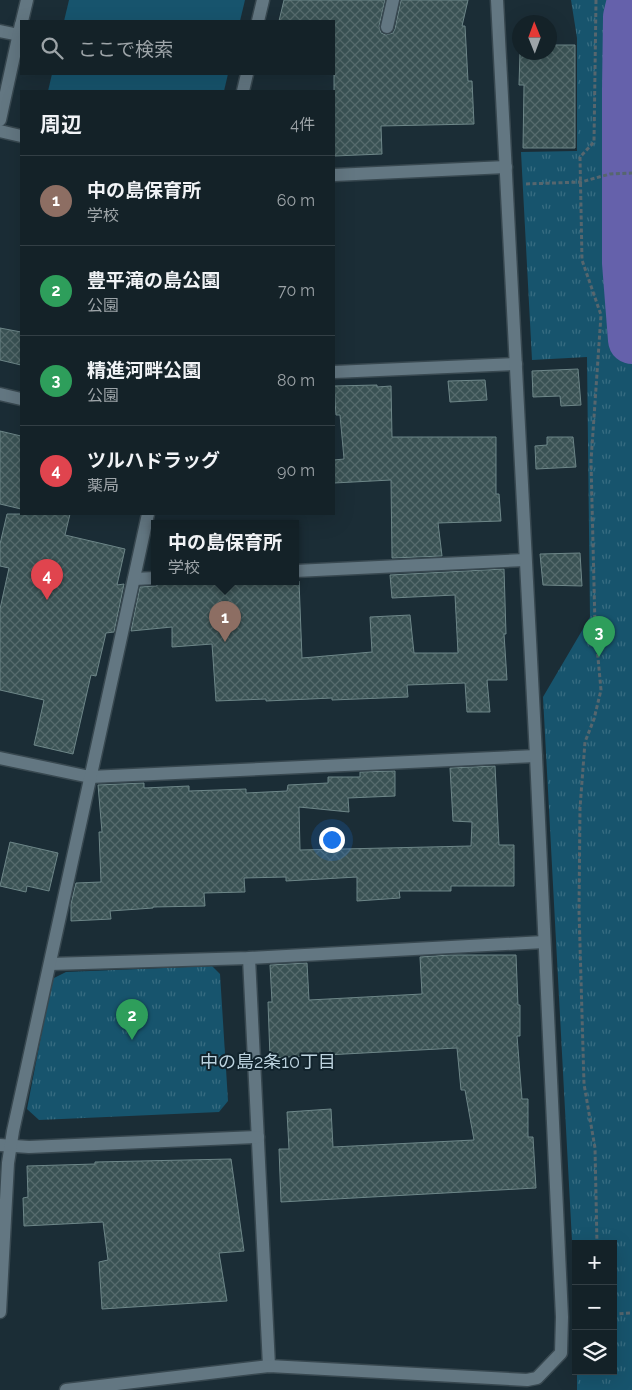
<!DOCTYPE html>
<html lang="ja">
<meta charset="utf-8">
<style>
:root{--surface:#142228;--page:#1d2a30;--text:#f1f3f6;--muted:#9da4a8;--line:#333f45;--accent:#d4b635}
body{margin:0;font-family:Raleway,"Noto Sans JP",sans-serif;background:var(--page);color:var(--text)}
.controls{position:absolute;right:15px;bottom:15px;display:grid;overflow:hidden;border-radius:0px;box-shadow:0 5px 20px #0002}
.controls button{width:45px;height:45px;display:grid;place-items:center;padding:0;border:0;border-bottom:1px solid var(--line);background:var(--surface);color:var(--text);font:25px sans-serif}
.compass{position:absolute;left:512px;top:15px;width:45px;height:45px;border-radius:50%;background:var(--surface);box-shadow:0 5px 20px #0002;rotate:359deg}
.you{position:absolute;left:331px;top:839px;width:18px;height:18px;margin:-12px;border:4px solid #fff;border-radius:50%;background:#1a73e8;box-shadow:0 0 0 8px #1a73e833}
.badge{display:grid;place-items:center;width:32px;height:32px;border-radius:50%;background:var(--accent);color:#fff;font-size:16px;font-weight:700}
.pin{position:absolute;translate:-50% -41px;filter:drop-shadow(0 1px 2px #0008)}
.pin::after{content:'';position:absolute;top:26px;width:18px;height:15px;background:inherit;clip-path:polygon(0 0,100% 0,50% 100%)}
.popup{position:absolute;left:151px;top:520px;width:148px;height:65px;box-sizing:border-box;display:grid;place-content:center;border-radius:0px;background:var(--surface);filter:drop-shadow(0 1px 4px #0005);font-size:16px;white-space:nowrap;color:var(--muted)}
.popup b{font-size:19px;color:var(--text)}
.popup::after{content:'';position:absolute;left:50%;top:100%;margin-left:-10px;border:10px solid transparent;border-top-color:var(--surface)}
.list{margin:0;padding:0;list-style:none}
h2{display:flex;justify-content:space-between;align-items:center;height:65px;margin:0;padding:0 20px;font-size:21px}
h2 small{font-size:16px;font-weight:400;color:var(--muted)}
.list li{display:grid;grid-template-columns:32px 1fr auto;gap:15px;align-items:center;box-sizing:border-box;height:90px;padding:0 20px;border-top:1px solid var(--line)}
.list b{display:block;font-size:19px;white-space:nowrap}
.list p{margin:0;font-size:16px;white-space:nowrap;color:var(--muted)}
.list em{font-size:16px;font-style:normal;color:var(--muted)}
.icon{flex:none;width:28px;height:28px;fill:none;stroke:currentColor;stroke-width:2;stroke-linecap:round;stroke-linejoin:round}
.map{position:relative;flex:none;width:632px;height:1390px;overflow:hidden}
.search{position:absolute;background:var(--surface);box-shadow:0 5px 20px #0002;left:20px;top:20px;width:315px;height:55px;display:flex;align-items:center;gap:12px;box-sizing:border-box;padding:0 18px;border-radius:0px;color:var(--muted);font-size:19px}
.panel{position:absolute;background:var(--surface);box-shadow:0 5px 20px #0002;left:20px;top:90px;width:315px;height:425px;border-radius:0px}
.map>svg:first-child{display:block}
.grass{fill:url(#grass-tufts)}
.pitch{fill:#17546d}
.lines{fill:none;stroke-linecap:round;stroke-linejoin:round}
.river{stroke:#6561ab;stroke-width:48}
.building{fill:url(#building-cross-hatch);stroke:#6d8688}
.minor-casing{stroke:#384850;stroke-width:15}
.path{stroke:#56666e;stroke-width:3;stroke-dasharray:4 2.5;stroke-linecap:butt}
.minor{stroke:#637782;stroke-width:12}
.labels{text-anchor:middle;stroke-width:4;stroke-linejoin:round;paint-order:stroke}
.neighbourhood-label{font-size:18px;fill:#bdd3df;stroke:#11232c}
</style>
<div class="map">
<svg width="632" height="1390" viewBox="0 0 632 1390">
<defs>
<pattern id="grass-tufts" width="24" height="20" patternUnits="userSpaceOnUse" patternTransform="scale(1.25)"><rect width="24" height="20" fill="#17546d"/><path d="M3 7l-1-3M5 7V3M7 7l1-3M15 17l-1-3M17 17v-4M19 17l1-3" fill="none" stroke="#386d82"/></pattern>
<pattern id="building-cross-hatch" width="8" height="8" patternUnits="userSpaceOnUse" patternTransform="scale(1.25)"><rect width="8" height="8" fill="#3a5254"/><path d="M0 0l8 8M0 8l8-8" fill="none" stroke="#566b6d"/></pattern>
</defs>
<rect width="100%" height="100%" fill="#1b2d36"/>
<g class="grass">
<polygon points="571,0 632,0 632,1390 577,1390 577,1371 613,1371 613,1244 576,1244 576,1316 543,697 590,617 587,357 532,360 521,152 577,151 577,38"/>
<polygon points="212,966 220,974 228,1101 219,1112 39,1120 27,1109 52,979 66,972"/>
</g>
<g class="pitch">
<polygon points="69,0 245,0 240,21 64,21"/>
<polygon points="52,74 228,74 224,91 48,91"/>
</g>
<g class="lines">
<polyline class="river" points="631,0 627,17 626,89 626,263 632,340"/>
</g>
<g class="building">
<polygon points="284,0 385,0 379,26 381,33 386,35 393,33 395,29 401,0 468,0 462,26 465,26 468,81 472,81 474,124 381,126 382,154 334,156 334,21 279,21"/>
<polygon points="550,45 575,45 575,148 523,148 524,85 519,85 520,52 550,52"/>
<polygon points="0,328 21,332 21,365 0,360"/>
<polygon points="578,369 581,405 561,406 560,396 533,397 532,371"/>
<polygon points="485,380 487,400 450,402 448,381"/>
<polygon points="377,385 377,387 391,386 392,437 496,437 496,494 499,494 501,521 438,523 442,556 392,558 391,480 334,483 334,460 344,459 340,415 336,415 334,386"/>
<polygon points="0,431 21,436 21,509 0,504"/>
<polygon points="547,437 573,437 576,467 536,469 535,446 547,445"/>
<polygon points="7,514 70,514 65,535 125,549 117,585 124,584 114,632 106,633 96,676 91,675 73,754 34,745 44,700 0,690 0,609 9,568 0,566 0,544"/>
<polygon points="580,553 582,586 543,585 540,554"/>
<polygon points="504,569 506,634 504,634 507,680 487,680 490,712 467,712 465,683 407,685 408,697 332,700 332,698 266,701 266,699 216,701 212,644 172,647 172,627 131,631 140,587 156,586 162,582 181,581 299,581 302,658 372,652 370,617 410,615 414,653 458,653 455,595 392,598 390,575"/>
<polygon points="495,766 499,845 514,845 514,886 451,886 451,891 399,891 400,898 357,901 357,877 286,881 286,877 244,878 245,892 204,893 205,906 153,907 153,908 110,911 111,919 71,921 71,904 76,883 101,882 99,832 102,832 98,785 144,783 144,788 189,786 189,791 246,789 246,793 287,791 288,785 328,783 328,777 360,777 360,772 395,771 395,796 348,798 349,812 299,807 300,850 471,846 472,822 453,821 450,768"/>
<polygon points="10,842 58,853 49,891 27,886 26,892 0,886"/>
<polygon points="450,955 516,955 518,1005 520,1005 520,1036 517,1036 522,1099 528,1099 528,1137 533,1137 536,1188 281,1202 279,1149 289,1149 287,1112 331,1109 333,1147 474,1140 465,1090 461,1090 457,1048 270,1058 268,1002 272,1002 270,965 307,963 309,1000 422,994 420,957"/>
<polygon points="231,1159 244,1251 219,1253 227,1301 102,1309 99,1262 108,1260 103,1222 24,1226 23,1198 28,1197 27,1166 95,1164 95,1162"/>
</g>
<g class="lines">
<defs>
<g id="minor">
<polyline points="22,21 27,0"/>
<polyline points="258,21 263,0"/>
<polyline points="387,27 393,0"/>
<polyline points="0,31 19,35"/>
<polyline points="243,91 247,74"/>
<polyline points="0,120 21,24"/>
<polyline points="0,131 21,136"/>
<polyline points="334,175 506,167"/>
<polyline points="334,372 516,364"/>
<polyline points="0,394 21,399"/>
<polyline points="295,571 525,560"/>
<polyline points="134,579 155,578"/>
<polyline points="0,758 90,777 536,756"/>
<polyline points="249,958 269,1366"/>
<polyline points="50,964 249,958 544,942"/>
<polyline points="0,1145 29,1147 258,1137"/>
<polyline points="0,1312 8,1163 13,1131 148,514"/>
<polyline points="66,1390 269,1366 527,1380 537,1378 561,1353 562,1317 536,756 497,0"/>
</g>
</defs>
<use href="#minor" class="minor-casing"/>
<g class="path">
<polyline points="596,0 594,142 580,157 582,260 601,315 591,461 595,626 601,690 594,719 585,742 580,808 579,910 584,1084 595,1148 597,1244"/>
<polyline points="526,184 581,182 610,174 632,173"/>
<polyline points="613,1314 632,1313"/>
</g>
<use href="#minor" class="minor"/>
</g>
<g class="labels">
<g class="neighbourhood-label">
<text x="268" y="1068">中の島2条10丁目</text>
</g>
</g>
</svg>
<div class="controls">
<button>+</button>
<button>−</button>
<button><svg class="icon" aria-label="layers" viewBox="0 0 24 24"><path d="M12 4l9 5-9 5-9-5zM3 14l9 5 9-5"/></svg></button>
</div>
<svg class="compass" viewBox="-18 -18 36 36"><path d="M0-13l5 13h-10z" fill="#e53935"/><path d="M0 13l5-13h-10z" fill="#9da4a8"/></svg>
<div class="you"></div>
<div class="pin badge" style="left:225px;top:642px;background:#8d6e63">1</div>
<div class="popup"><b>中の島保育所</b>学校</div>
<div class="pin badge" style="left:132px;top:1040px;background:#2e9e5b">2</div>
<div class="pin badge" style="left:599px;top:657px;background:#2e9e5b">3</div>
<div class="pin badge" style="left:47px;top:600px;background:#e0444e">4</div>
<div class="search"><svg class="icon" aria-label="search" viewBox="0 0 24 24"><circle cx="10" cy="10" r="6"/><path d="M15 15l6 6"/></svg>ここで検索</div>
<section class="panel">
<h2>周辺<small>4件</small></h2>
<ul class="list">
<li><span class="badge" style="background:#8d6e63">1</span><div><b>中の島保育所</b><p>学校</p></div><em>60 m</em></li>
<li><span class="badge" style="background:#2e9e5b">2</span><div><b>豊平滝の島公園</b><p>公園</p></div><em>70 m</em></li>
<li><span class="badge" style="background:#2e9e5b">3</span><div><b>精進河畔公園</b><p>公園</p></div><em>80 m</em></li>
<li><span class="badge" style="background:#e0444e">4</span><div><b>ツルハドラッグ</b><p>薬局</p></div><em>90 m</em></li>
</ul>
</section>
</div>
